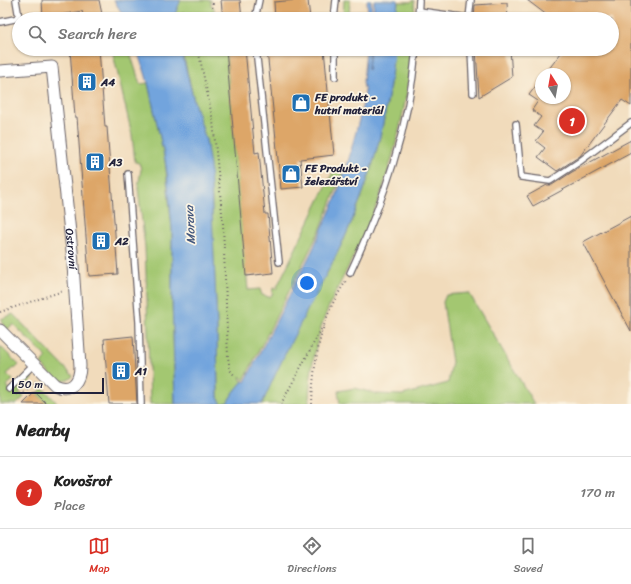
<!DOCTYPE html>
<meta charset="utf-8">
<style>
:root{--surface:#fff;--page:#f6f6f6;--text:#222;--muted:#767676;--line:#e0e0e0;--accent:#d93025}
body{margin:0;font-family:Sriracha,sans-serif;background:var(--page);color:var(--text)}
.compass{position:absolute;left:535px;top:68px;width:36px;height:36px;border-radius:50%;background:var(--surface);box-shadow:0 1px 3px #0004;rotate:349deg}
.scale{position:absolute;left:12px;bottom:10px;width:92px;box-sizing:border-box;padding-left:4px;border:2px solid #22223b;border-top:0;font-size:11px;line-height:14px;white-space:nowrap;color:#22223b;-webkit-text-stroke:3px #fcf5e5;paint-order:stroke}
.you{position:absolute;left:307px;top:283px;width:14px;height:14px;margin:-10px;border:3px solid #fff;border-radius:50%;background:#1a73e8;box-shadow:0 0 0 6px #1a73e833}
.badge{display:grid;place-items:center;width:26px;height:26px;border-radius:50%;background:var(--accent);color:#fff;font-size:13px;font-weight:700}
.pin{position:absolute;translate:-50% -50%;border:2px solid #fff;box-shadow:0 1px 4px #0006}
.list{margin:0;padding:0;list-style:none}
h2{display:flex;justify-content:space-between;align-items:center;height:52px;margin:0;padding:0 16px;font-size:17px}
h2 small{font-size:13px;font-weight:400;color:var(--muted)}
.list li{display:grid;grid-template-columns:26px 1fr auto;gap:12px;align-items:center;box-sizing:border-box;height:72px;padding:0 16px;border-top:1px solid var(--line)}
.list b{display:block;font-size:15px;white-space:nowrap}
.list p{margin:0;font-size:13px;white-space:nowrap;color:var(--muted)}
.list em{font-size:13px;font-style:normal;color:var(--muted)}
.icon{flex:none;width:22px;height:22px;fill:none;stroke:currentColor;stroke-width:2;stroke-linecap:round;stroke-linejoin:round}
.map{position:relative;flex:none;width:631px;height:404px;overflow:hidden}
.search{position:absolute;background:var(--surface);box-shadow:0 1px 3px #0004;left:12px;right:12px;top:12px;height:44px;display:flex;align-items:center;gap:10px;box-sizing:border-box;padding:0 14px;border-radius:22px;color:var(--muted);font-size:15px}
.sheet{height:124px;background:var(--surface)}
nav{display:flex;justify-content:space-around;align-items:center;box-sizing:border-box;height:56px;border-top:1px solid var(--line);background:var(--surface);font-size:11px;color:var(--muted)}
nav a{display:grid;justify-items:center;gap:2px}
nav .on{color:var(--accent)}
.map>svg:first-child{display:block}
.green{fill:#a3c771;stroke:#627456}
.water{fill:#72a4dd;stroke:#4a638c}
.building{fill:#dda668}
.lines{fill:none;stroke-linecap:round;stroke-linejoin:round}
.lane-casing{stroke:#6a6368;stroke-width:8}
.street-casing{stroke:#6a6368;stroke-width:13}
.path{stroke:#6a6368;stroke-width:2;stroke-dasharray:1 3;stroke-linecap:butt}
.lane{stroke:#fff;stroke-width:5.5}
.street{stroke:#fff;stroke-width:11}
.labels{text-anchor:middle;stroke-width:3.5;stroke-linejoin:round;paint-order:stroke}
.poi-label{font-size:11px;font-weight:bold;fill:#22223b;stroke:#fcf5e5;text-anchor:start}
.street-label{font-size:11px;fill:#22223b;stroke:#fcf5e5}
.water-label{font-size:12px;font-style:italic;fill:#42567c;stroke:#fcf5e5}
</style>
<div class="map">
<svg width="631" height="404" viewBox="0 0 631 404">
<rect width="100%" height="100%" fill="#fcf5e5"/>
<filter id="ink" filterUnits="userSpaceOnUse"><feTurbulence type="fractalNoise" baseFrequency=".025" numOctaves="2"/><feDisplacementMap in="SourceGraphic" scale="8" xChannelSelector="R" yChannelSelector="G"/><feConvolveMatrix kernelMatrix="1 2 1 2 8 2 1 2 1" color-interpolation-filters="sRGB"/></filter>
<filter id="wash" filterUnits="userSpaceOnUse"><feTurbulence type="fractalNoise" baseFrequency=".012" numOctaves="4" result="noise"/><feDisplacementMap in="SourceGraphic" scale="16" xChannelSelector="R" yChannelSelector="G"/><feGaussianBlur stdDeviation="0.9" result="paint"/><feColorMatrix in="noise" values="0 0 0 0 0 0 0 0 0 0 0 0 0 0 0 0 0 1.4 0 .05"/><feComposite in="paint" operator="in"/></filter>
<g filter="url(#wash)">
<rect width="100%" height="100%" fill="#f1dbbb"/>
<g class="green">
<polygon points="180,0 211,0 211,5 214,8 214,13 211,12 210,18 209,19 191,19 183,11 183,19 176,19 175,14"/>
<polygon points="344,0 350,0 349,19 343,17"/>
<polygon points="413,0 414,0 415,19 396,19 398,2 411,2"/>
<polygon points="112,49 129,49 140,84 148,83 165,160 172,229 172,296 175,404 150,404 147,299 145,247 138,188 141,169 139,163 135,162 132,135"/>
<path d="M182 49H226L248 290 260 289 262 295 269 297 272 295 273 288 276 289 334 170 343 173 321 228 244 380 240 376 241 380 243 381C238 387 230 396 228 402L223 404 220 403 218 397 217 325 212 220V199L206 140 195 105Z"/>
<path d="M394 49H413C412 65 409 81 406 97 397 146 383 196 361 241 351 262 340 283 330 304 317 331 309 374 309 404H262C278 365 298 327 318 290 331 265 345 240 355 213 377 161 389 106 394 49Z"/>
<polygon points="469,293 534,404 340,404 338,391 355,388 377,394 402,395 448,383 452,362 443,302 446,295"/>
<path d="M13 314 73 376C62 389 49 372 41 364L47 358 13 324 7 330 3 325 1 319Z"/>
<polygon points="0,346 19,365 15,369 14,368 7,374 13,380 6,386 11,391 29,374 33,379 19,392 24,397 17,404 0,404 0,360 1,358 0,357"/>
<polygon points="43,388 58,404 47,404 37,394"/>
</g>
<g class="water">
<polygon points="114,0 180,0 180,2 175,14 176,19 125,19"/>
<polygon points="367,0 371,0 372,19 368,19"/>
<polygon points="374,0 398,0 396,19 373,19"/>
<path d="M138 49H181L195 105 206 140 210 166 217 325 218 397 220 402 223 404 228 402C230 396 239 386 243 381L245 382 312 251 335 200 347 166 360 116 365 94 363 82 366 49H369L368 70 370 49H394C389 106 377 161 355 213 345 240 331 265 318 290 298 327 279 365 262 404H175L172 296V229L167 174 165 160 148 83Z"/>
</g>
<g id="blocks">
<g class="building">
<polygon points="42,0 99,0 103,19 84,19 82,11 43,18"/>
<polygon points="221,0 240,0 242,19 223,19"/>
<polygon points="297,0 308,0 310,19 275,19 274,2"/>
<polygon points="527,0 631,0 631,106 622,100 580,156 557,171 538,157 545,148 536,141 543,132 534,126 541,117 532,110 538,101 529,95 541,79 541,98 565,98 565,74 545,74 564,49 612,49 612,19 552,19"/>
<polygon points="507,3 508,19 474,19 475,5"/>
<polygon points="70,49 99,49 105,127 107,127 118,274 89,276 77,117 75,117"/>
<polygon points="226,49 245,49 255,153 259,152 265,214 268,214 273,273 246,276"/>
<polygon points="274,49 324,49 334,155 300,159 303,187 281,189 267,50"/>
<polygon points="476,49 510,49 512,77 479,97"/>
<polygon points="631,140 631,153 533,206 527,196 547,185 552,185 572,172"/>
<polygon points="631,216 631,331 583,242"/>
<polygon points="133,336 137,404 109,404 104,339"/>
<polygon points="35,392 47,404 23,404"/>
</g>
</g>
</g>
<g filter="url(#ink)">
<use href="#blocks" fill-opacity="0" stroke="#6a6368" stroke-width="1"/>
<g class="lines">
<defs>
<g id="lane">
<polyline points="419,11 469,18 469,19"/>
<polyline points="469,18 471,0"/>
<polyline points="255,19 259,0"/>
<polyline points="334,19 336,0"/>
<polyline points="418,19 419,0"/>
<polyline points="0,22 19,18 16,0"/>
<polyline points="256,49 279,262"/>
<polyline points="335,49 335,77"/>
<polyline points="471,49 473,93"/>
<polyline points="516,124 521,177 550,181 579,162 631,123"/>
<polyline points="128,174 139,322 141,404"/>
<path d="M350 273C384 200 409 129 416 49"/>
<polyline points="9,389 34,364"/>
</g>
<g id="street">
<path id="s1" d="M0 71 52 67 72 251 80 366C80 381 72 393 55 385L0 330"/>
</g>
</defs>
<use href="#lane" class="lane-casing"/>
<use href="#street" class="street-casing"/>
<g class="path">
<polyline points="208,19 212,11 213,0"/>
<polyline points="198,49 213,121 219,182 223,224 228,357 230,370 234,375"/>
<polyline points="0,312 63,291"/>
<polyline points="16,395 25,392 36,381"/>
<polyline points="281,404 323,326"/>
<path d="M312 404C313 371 318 335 332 305 336 297 341 289 346 281"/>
</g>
<use href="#lane" class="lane"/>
<use href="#street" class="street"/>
</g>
</g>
<defs>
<symbol id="building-square" viewBox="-11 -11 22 22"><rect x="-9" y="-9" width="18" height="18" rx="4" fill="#1f6fb2" stroke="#fcf5e5"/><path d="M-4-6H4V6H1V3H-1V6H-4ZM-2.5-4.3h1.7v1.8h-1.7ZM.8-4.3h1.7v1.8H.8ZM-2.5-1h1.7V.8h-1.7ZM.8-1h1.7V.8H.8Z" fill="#fff"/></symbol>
<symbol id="shop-square" viewBox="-11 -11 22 22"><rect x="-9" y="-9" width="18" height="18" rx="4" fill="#1f6fb2" stroke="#fcf5e5"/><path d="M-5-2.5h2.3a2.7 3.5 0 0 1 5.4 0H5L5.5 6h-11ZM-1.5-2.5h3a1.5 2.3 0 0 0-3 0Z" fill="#fff"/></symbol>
</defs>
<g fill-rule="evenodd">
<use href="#building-square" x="76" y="71" width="22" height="22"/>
<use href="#shop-square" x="290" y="92" width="22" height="22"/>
<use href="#building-square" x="84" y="151" width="22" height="22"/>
<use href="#shop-square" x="280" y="163" width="22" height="22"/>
<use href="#building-square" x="90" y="230" width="22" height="22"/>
<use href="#building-square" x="110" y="360" width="22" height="22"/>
</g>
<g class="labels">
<g class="poi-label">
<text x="101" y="86">A4</text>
<text x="315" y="101">FE produkt -<tspan x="315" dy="13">hutní materiál</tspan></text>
<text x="109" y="166">A3</text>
<text x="305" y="172">FE Produkt -<tspan x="305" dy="13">železářství</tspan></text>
<text x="115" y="245">A2</text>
<text x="135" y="375">A1</text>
</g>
<g class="street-label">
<text dy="4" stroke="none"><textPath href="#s1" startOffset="235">Ostrovní</textPath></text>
</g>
<g class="water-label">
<text transform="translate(190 225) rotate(-93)" y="4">Morava</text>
</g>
</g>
</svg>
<svg class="compass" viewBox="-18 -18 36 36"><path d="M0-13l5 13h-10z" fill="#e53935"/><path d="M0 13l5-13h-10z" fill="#767676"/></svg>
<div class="scale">50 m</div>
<div class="you"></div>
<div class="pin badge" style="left:572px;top:121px">1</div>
<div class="search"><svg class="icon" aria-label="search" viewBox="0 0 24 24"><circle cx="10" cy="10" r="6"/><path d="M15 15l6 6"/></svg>Search here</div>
</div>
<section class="sheet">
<h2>Nearby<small></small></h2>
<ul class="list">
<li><span class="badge">1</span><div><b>Kovošrot</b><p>Place</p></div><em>170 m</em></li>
</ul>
</section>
<nav>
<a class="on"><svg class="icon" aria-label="map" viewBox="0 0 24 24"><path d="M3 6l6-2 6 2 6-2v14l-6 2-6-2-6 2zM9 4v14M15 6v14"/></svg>Map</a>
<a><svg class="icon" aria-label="directions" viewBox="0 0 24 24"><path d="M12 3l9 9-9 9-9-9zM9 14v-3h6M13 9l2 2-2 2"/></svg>Directions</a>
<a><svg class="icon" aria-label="saved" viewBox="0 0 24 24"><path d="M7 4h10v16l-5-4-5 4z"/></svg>Saved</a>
</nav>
